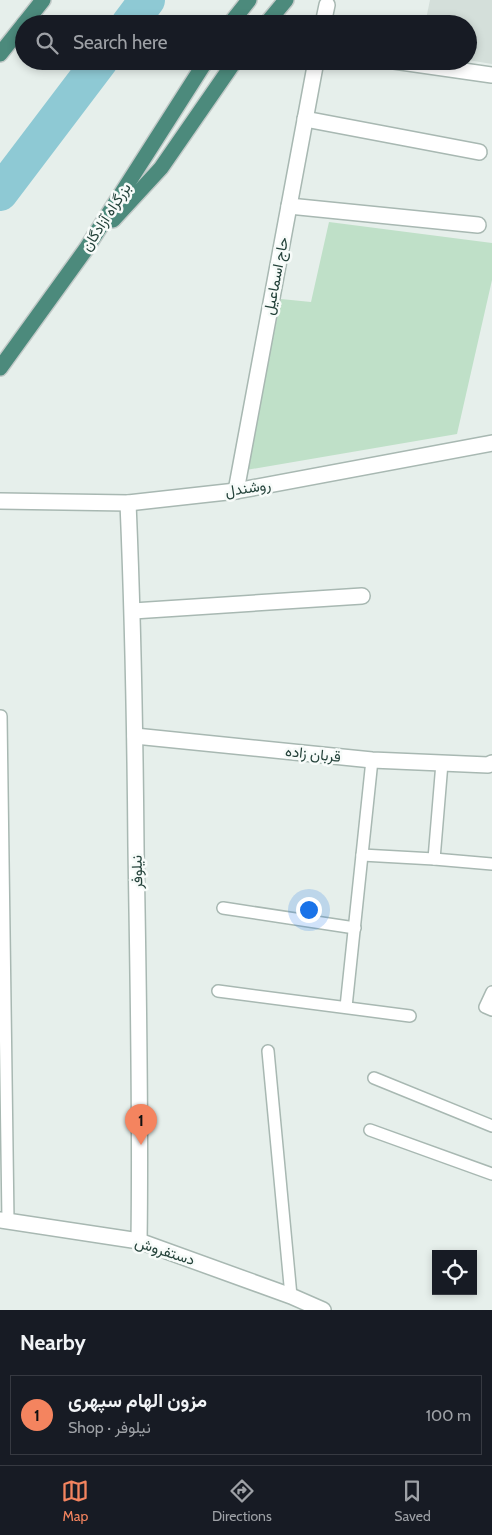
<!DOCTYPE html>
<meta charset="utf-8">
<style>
:root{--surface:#171b24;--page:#20242c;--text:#f1f3f6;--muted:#9ea1a6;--line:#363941;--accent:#f4845f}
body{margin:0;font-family:Cabin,Vazirmatn,sans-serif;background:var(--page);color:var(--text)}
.controls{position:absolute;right:15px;bottom:15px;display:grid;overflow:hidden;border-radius:0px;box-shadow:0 2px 8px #0003}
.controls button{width:45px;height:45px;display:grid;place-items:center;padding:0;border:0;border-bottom:1px solid var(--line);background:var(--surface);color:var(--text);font:25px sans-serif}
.you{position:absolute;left:308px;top:909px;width:18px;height:18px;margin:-12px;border:4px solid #fff;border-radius:50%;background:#1a73e8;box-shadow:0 0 0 8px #1a73e833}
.badge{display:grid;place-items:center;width:32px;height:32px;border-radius:50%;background:var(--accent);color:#111;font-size:16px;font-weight:700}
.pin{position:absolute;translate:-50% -41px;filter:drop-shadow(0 1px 2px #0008)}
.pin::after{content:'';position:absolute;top:26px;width:18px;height:15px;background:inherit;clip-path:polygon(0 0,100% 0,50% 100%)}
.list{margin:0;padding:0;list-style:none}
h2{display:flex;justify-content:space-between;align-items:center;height:65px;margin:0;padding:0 20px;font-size:21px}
h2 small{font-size:16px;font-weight:400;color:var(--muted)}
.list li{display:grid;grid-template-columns:32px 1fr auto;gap:15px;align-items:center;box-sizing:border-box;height:80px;margin:0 10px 10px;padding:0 10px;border:1px solid var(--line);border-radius:0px}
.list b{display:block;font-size:19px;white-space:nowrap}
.list p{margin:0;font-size:16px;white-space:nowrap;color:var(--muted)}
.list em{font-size:16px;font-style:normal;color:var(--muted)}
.icon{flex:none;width:28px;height:28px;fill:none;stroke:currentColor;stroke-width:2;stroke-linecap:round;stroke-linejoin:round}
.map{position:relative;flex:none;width:492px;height:1310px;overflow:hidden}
.search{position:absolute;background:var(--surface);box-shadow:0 2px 8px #0003;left:15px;right:15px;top:15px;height:55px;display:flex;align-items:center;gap:12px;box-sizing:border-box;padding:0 18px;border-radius:28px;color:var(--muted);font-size:19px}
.sheet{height:155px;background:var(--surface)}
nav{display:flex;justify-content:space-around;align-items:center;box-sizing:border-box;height:70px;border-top:1px solid var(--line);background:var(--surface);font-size:14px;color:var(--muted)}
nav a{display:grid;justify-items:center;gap:2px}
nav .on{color:var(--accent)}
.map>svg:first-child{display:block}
.built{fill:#d4dfda}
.green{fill:#bfe0c8}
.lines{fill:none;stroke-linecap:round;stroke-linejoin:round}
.river{stroke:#8ec9d4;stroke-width:36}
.service-casing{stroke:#a8b8b2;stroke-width:14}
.minor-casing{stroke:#a8b8b2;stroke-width:18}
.tertiary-casing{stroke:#a8b8b2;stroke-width:18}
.trunk-casing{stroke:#c2cac8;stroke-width:18}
.service{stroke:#fff;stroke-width:11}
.minor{stroke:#fff;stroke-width:15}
.tertiary{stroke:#fff;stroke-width:15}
.trunk{stroke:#4c8a7c;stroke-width:15}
.labels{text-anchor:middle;stroke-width:5;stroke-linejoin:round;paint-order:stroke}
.street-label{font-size:15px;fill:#24423a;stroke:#f7fbf9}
</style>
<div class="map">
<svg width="492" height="1310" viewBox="0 0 492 1310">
<rect width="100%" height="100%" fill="#e6efeb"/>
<polygon class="built" points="430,0 492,0 492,64 468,60 468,24 425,24"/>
<polygon class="green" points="329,222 492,243 492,280 457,434 246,470 281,299 311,302"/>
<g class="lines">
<g class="river">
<polyline points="129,24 147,0"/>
<polyline points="0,193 100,61"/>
</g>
<defs>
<g id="service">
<polyline points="1,716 8,1221"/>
<polyline points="362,855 434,859 442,763"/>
<polyline points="434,859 492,864"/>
<polyline points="223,908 355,928"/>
<polyline points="218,991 410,1016"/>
<polyline points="492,992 485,1007 492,1010"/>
<polyline points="346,1007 372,760"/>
<polyline points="268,1051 291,1296"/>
<polyline points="374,1078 492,1126"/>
<polyline points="370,1130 492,1174"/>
</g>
<g id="minor">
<polyline points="323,24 327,5"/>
<polyline points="394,61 492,75"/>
<polyline points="305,119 479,152"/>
<polyline points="289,206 478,225"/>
<polyline points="236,491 316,61"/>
<polyline points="133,611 362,596"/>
<polyline points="135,736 372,760 488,765 492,763"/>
</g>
<g id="tertiary">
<polyline points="0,501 128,503 236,491 492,443"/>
<path d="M128 503C133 618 135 732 136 847 138 978 141 1109 139 1241"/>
<polyline points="0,1220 139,1241 291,1296 323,1310"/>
</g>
<g id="trunk">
<polyline points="24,24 43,0"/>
<polyline points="230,24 249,0"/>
<polyline points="266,24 286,0"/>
<polyline points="0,54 24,24"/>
<polyline points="113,220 161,168 235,61"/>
<polyline points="0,368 86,249 206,61"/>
</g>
</defs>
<use href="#service" class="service-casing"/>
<use href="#minor" class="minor-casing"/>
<use href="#tertiary" class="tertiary-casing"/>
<use href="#trunk" class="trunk-casing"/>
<use href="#service" class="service"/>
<use href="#minor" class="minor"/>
<use href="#tertiary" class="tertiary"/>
<use href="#trunk" class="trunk"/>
</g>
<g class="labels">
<g class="street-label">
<text transform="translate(106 217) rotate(-57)" y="5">بزرگراه آزادگان</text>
<text transform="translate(276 276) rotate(-79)" y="5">حاج اسماعیل</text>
<text transform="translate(248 488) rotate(-9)" y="5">روشندل</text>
<text transform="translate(313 754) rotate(6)" y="5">قربان زاده</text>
<text transform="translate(137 872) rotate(-91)" y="5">نیلوفر</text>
<text transform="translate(165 1251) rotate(18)" y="5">دستفروش</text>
</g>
</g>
</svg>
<div class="controls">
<button><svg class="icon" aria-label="locate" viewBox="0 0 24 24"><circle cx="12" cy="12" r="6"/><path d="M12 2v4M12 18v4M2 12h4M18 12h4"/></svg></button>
</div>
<div class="you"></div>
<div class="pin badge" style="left:141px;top:1145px">1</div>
<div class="search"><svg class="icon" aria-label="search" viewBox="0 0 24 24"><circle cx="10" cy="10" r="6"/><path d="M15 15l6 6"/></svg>Search here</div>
</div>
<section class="sheet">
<h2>Nearby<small></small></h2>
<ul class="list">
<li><span class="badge">1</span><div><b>مزون الهام سپهری</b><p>Shop · نیلوفر</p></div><em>100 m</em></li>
</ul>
</section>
<nav>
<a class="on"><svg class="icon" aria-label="map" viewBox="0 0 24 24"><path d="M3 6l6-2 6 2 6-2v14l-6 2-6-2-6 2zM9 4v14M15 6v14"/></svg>Map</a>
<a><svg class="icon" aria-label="directions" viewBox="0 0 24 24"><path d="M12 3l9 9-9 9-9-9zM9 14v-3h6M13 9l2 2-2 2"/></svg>Directions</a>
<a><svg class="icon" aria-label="saved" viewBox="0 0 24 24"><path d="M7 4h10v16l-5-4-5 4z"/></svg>Saved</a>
</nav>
